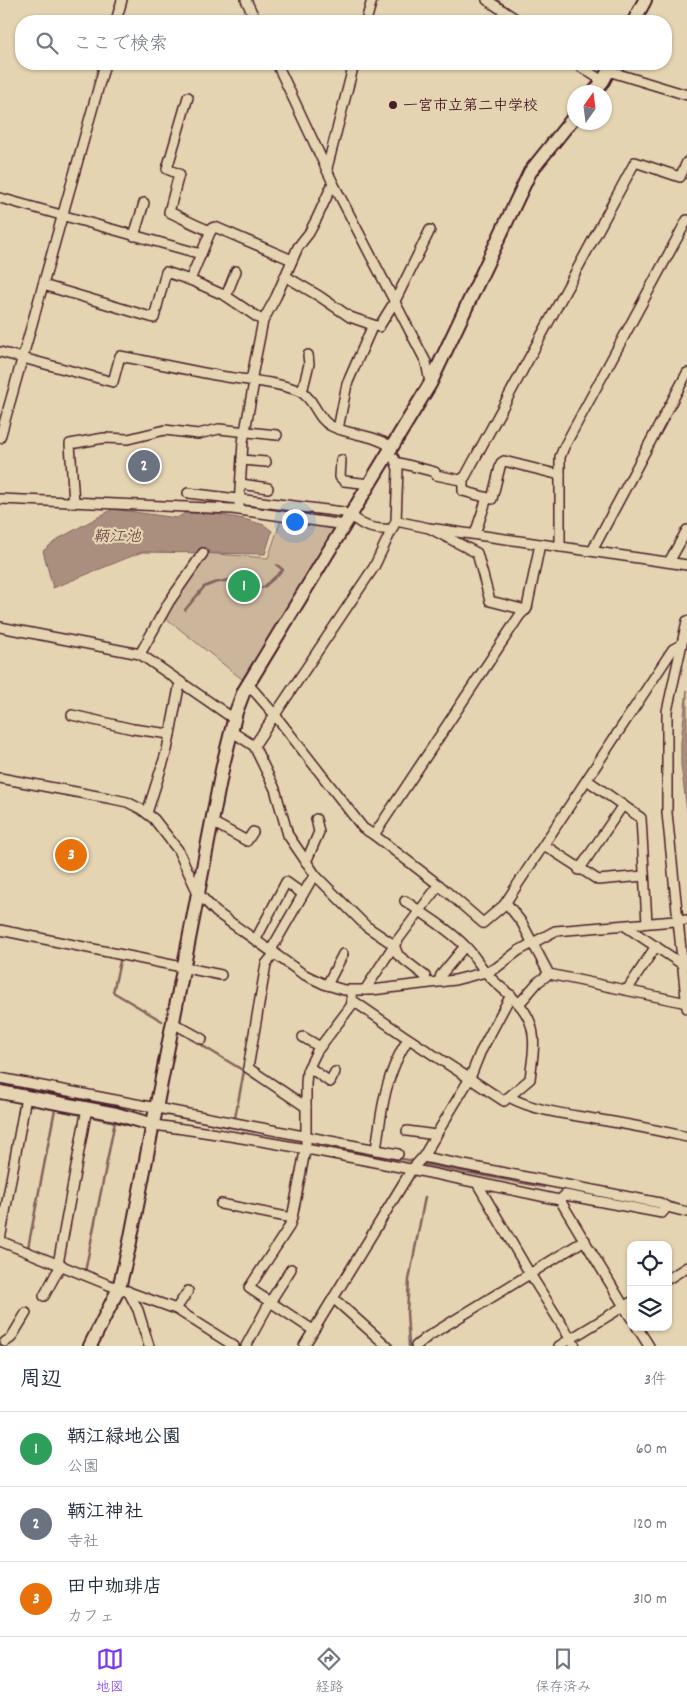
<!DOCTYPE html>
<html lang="ja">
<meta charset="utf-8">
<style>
:root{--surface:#fff;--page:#f6f6f7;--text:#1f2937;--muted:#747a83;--line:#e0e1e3;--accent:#7c3aed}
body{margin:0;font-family:Dekko,"Klee One",sans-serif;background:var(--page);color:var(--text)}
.controls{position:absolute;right:15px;bottom:15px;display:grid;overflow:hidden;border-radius:10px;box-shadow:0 1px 4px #0004}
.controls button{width:45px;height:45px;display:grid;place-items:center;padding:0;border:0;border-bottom:1px solid var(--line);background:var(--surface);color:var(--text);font:25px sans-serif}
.compass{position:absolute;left:567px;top:85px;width:45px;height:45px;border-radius:50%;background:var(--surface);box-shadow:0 1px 4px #0004;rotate:14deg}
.you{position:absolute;left:294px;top:521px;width:18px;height:18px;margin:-12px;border:4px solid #fff;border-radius:50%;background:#1a73e8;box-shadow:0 0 0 8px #1a73e833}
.badge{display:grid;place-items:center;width:32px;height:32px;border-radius:50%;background:var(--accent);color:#fff;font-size:16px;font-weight:700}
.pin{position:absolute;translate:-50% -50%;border:2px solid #fff;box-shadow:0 1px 5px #0006}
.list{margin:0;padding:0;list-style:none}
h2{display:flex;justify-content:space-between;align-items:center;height:65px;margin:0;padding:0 20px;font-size:21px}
h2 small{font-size:16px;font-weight:400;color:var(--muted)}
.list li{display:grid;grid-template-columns:32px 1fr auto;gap:15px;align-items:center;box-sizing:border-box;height:75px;padding:0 20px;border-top:1px solid var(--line)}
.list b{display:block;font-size:19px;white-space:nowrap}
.list p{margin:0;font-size:16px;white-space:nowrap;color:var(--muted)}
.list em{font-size:16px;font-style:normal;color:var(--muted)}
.icon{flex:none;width:28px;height:28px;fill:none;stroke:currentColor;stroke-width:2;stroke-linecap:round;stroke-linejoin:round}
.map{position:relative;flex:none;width:687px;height:1346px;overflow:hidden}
.search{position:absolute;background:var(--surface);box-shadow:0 1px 4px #0004;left:15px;right:15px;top:15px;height:55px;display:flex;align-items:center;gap:12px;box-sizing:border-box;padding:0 18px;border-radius:20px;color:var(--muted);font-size:19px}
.sheet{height:290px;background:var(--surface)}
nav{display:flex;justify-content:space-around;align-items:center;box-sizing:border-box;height:70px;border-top:1px solid var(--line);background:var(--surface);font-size:14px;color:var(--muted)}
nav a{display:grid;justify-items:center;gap:2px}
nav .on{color:var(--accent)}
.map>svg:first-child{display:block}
.green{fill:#ccb69b;stroke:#8b6a63}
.water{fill:#aa8f7e;stroke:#84625d}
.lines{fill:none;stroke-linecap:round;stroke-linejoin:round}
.stream{stroke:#84625d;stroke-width:2.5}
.street-casing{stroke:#4a1f2b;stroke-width:12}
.secondary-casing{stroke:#4a1f2b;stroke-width:16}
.street{stroke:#e5d4b1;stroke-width:9}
.secondary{stroke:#e5d4b1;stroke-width:12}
.poi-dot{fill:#4a1f2b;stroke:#e5d4b1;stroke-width:2}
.labels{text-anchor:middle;stroke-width:4.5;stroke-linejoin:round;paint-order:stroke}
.poi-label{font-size:15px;font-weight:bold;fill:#4a1f2b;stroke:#e5d4b1;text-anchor:start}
.water-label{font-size:16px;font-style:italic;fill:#5d353c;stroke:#e5d4b1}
</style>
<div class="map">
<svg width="687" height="1346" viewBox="0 0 687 1346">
<rect width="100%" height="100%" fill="#e5d4b1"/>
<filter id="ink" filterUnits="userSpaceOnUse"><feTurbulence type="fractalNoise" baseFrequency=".02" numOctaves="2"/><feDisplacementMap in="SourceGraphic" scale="10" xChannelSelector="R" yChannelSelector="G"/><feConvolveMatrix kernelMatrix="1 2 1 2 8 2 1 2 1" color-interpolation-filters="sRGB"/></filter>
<g filter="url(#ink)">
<polygon class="green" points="282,517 345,525 248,684 162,615 203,553 268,558"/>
<g class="water">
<polygon points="113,509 177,518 185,513 216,514 244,519 264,525 272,531 265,554 142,552 53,588 43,551 58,539"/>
<polygon points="687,690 687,811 681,765 681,742"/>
</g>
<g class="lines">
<g class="stream">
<polyline points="185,610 204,587 214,583 234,579 256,589 264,587 283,570 277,565"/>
<polyline points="121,957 113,992 162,1021"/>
<polyline points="183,1034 244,1071 235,1118"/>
<polyline points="0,1098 22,1103"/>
<polyline points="100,1101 146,1110"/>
<polyline points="28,1104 82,1115"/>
<polyline points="168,1114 277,1135"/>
<polyline points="88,1116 138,1127"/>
<polyline points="397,1158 413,1161"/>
<polyline points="423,1164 544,1187"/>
<polyline points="28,1248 55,1109"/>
<polyline points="85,1272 115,1121"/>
<polyline points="409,1346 407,1312 409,1280 425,1197"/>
</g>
<defs>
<g id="street">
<polyline points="246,0 256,21"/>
<polyline points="487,0 519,21"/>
<polyline points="116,21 122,0"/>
<polyline points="366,21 372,0"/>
<polyline points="277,64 333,183 426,362 430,383"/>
<polyline points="576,64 603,81"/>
<polyline points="608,71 687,95"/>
<path d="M188 97 167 169 179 174 169 212C183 218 196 226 211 231"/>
<polyline points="327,168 354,64"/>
<polyline points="0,198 201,254 190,280 226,296 263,321"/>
<polyline points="134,236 144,203"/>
<polyline points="201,254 212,228 215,227 292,260"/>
<polyline points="285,276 319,296 350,317 379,327 395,301 430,230"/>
<polyline points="43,285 154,318 166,272 190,280"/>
<polyline points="226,296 236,271"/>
<path d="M0 352 113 382 120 356C156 363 191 371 226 377 246 380 284 383 301 392 315 400 317 419 331 426 352 436 370 433 392 447"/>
<polyline points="251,381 263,321 276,297 298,247 309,233 317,218 333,183"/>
<polyline points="302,392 309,364 308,355"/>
<polyline points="338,429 347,384 373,325"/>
<polyline points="0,438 105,64"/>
<polyline points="242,460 266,462"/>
<polyline points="341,460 340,477 344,481 370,484"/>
<polyline points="396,462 435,472 436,475 460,480 465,477 635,162 680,177 687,162"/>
<polyline points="463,478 463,491 492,499 501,463 504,461 560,475"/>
<polyline points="241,484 268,488"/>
<polyline points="188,493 343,512"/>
<polyline points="0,499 232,509 345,525"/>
<polyline points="74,503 70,444 104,438 128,439 165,430 198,434 219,429 277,435"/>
<polyline points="239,505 243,442 254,382"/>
<path d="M352 515C361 527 377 530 392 529"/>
<polyline points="396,521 429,528 687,565"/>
<polyline points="431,529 477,553 490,601 526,610"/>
<polyline points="475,534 487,498"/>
<polyline points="560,547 560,457 564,447 687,220"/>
<polyline points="592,551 687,373"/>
<polyline points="669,562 687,530"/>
<polyline points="687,621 667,711 667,813 687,1008"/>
<polyline points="0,627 140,654 234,719"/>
<polyline points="140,654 169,602 203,553"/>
<polyline points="248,684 275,715 363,828 374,835 520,615 527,608 540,544"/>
<polyline points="72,715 133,729 170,734"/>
<polyline points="231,731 254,746 275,789 288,835 316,876 366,926 394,945 439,885"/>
<polyline points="254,746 374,567 396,521 398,469 394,458"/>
<polyline points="0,778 108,798 127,802 141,809 154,819 178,850 198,893 216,912 303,974 324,984 344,990 372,990 455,980 486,972 496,968 518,951 555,931 687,920"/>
<polyline points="587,780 641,818 647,923"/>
<polyline points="147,813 167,750 180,682"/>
<polyline points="212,822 247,841 253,832"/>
<polyline points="374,835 439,885 483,923 504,905 508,905 522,923 549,974 687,1003"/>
<polyline points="544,845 598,880 644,876"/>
<polyline points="306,862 319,832 316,819"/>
<polyline points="579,870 623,805"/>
<polyline points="504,905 673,649 681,645"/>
<polyline points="625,926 682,964"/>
<polyline points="0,930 221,975"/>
<polyline points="256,939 286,882 303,894"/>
<polyline points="394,945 398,955 425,976 427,983"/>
<polyline points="271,950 310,882 316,876"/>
<polyline points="275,953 266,964 248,1068 306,1107"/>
<polyline points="439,981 441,975 465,946"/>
<polyline points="327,985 343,954"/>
<polyline points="365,990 394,945"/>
<polyline points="627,990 656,946"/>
<path d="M352 1000 403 1035 504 1101 530 1079C532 1060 537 1040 530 1022 522 1001 504 992 490 977 481 968 475 956 466 947 449 929 425 915 405 901"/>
<polyline points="519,1004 538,982 549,974"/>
<polyline points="173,1023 202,1039"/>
<polyline points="303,1037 320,1047"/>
<polyline points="309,1067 330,1082 335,1072"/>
<polyline points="0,1078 398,1154"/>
<path d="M509 1097C535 1111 566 1114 595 1119 626 1124 657 1130 687 1137"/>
<path d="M154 1125C291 1143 426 1172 560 1200L631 1318"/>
<polyline points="407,1131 436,1135"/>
<path d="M376 1150C382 1107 385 1076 408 1039"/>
<polyline points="423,1157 660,1203 667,1207 687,1212"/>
<polyline points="477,1183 530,1274 575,1346"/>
<polyline points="560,1200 565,1195 662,1213 667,1207"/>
<polyline points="221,1204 292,1218"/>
<polyline points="0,1240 26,1097"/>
<polyline points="0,1241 109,1285 176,1309 234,1346"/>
<polyline points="58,1264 87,1108"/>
<polyline points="668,1279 687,1267"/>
<polyline points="128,1291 138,1310 149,1346"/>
<polyline points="44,1296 57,1272 62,1265"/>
<polyline points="333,1298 387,1346"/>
<polyline points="176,1309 188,1291"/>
<polyline points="637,1327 649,1346"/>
<polyline points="313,1330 249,1288 289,1227 292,1218 306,1146 306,1084 307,1071 317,1051 351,1006 352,1000 351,995"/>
<polyline points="5,1342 11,1338 26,1313"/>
<polyline points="246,1346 270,1302 291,1269"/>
<polyline points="304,1346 412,1169 423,1157 470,1078 480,1053 511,995"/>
<polyline points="416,1346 427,1337 585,1240"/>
<polyline points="559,1346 631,1302"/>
</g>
<g id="secondary">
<polyline points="634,21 645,0"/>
<polyline points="594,92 603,81 612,64"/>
<polyline points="0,1092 116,1114 154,1125"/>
<polyline points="90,1346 119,1288 129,1247 223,765 236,712 244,691 430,384 530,172 574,117"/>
</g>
</defs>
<use href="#street" class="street-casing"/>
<use href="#secondary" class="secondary-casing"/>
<use href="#street" class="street"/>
<use href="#secondary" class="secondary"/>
</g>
</g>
<circle class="poi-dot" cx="393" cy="105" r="5"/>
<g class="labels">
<g class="poi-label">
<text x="403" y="110">一宮市立第二中学校</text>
</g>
<g class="water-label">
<text x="117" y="541">鞆江池</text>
</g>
</g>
</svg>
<div class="controls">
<button><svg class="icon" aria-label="locate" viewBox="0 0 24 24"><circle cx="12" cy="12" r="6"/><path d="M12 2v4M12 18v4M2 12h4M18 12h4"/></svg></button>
<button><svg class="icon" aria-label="layers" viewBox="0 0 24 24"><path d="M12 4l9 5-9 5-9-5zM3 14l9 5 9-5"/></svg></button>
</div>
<svg class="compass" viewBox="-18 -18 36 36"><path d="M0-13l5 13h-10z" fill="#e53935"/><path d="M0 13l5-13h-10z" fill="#747a83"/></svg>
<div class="you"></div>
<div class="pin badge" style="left:244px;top:586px;background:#2e9e5b">1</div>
<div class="pin badge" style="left:144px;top:466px;background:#6b7280">2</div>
<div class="pin badge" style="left:71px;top:855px;background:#e8710a">3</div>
<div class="search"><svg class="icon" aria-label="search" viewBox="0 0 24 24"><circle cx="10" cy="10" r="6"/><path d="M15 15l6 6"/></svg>ここで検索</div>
</div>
<section class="sheet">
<h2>周辺<small>3件</small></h2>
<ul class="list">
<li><span class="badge" style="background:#2e9e5b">1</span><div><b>鞆江緑地公園</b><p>公園</p></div><em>60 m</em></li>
<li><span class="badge" style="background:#6b7280">2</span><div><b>鞆江神社</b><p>寺社</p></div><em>120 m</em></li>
<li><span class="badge" style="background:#e8710a">3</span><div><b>田中珈琲店</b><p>カフェ</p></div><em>310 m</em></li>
</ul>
</section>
<nav>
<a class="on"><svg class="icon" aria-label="map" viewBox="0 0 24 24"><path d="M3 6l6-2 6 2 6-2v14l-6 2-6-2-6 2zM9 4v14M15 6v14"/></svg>地図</a>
<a><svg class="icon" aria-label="directions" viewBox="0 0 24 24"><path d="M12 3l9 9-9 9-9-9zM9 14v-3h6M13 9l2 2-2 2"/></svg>経路</a>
<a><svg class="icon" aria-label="saved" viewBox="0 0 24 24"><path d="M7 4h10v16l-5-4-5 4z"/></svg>保存済み</a>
</nav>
